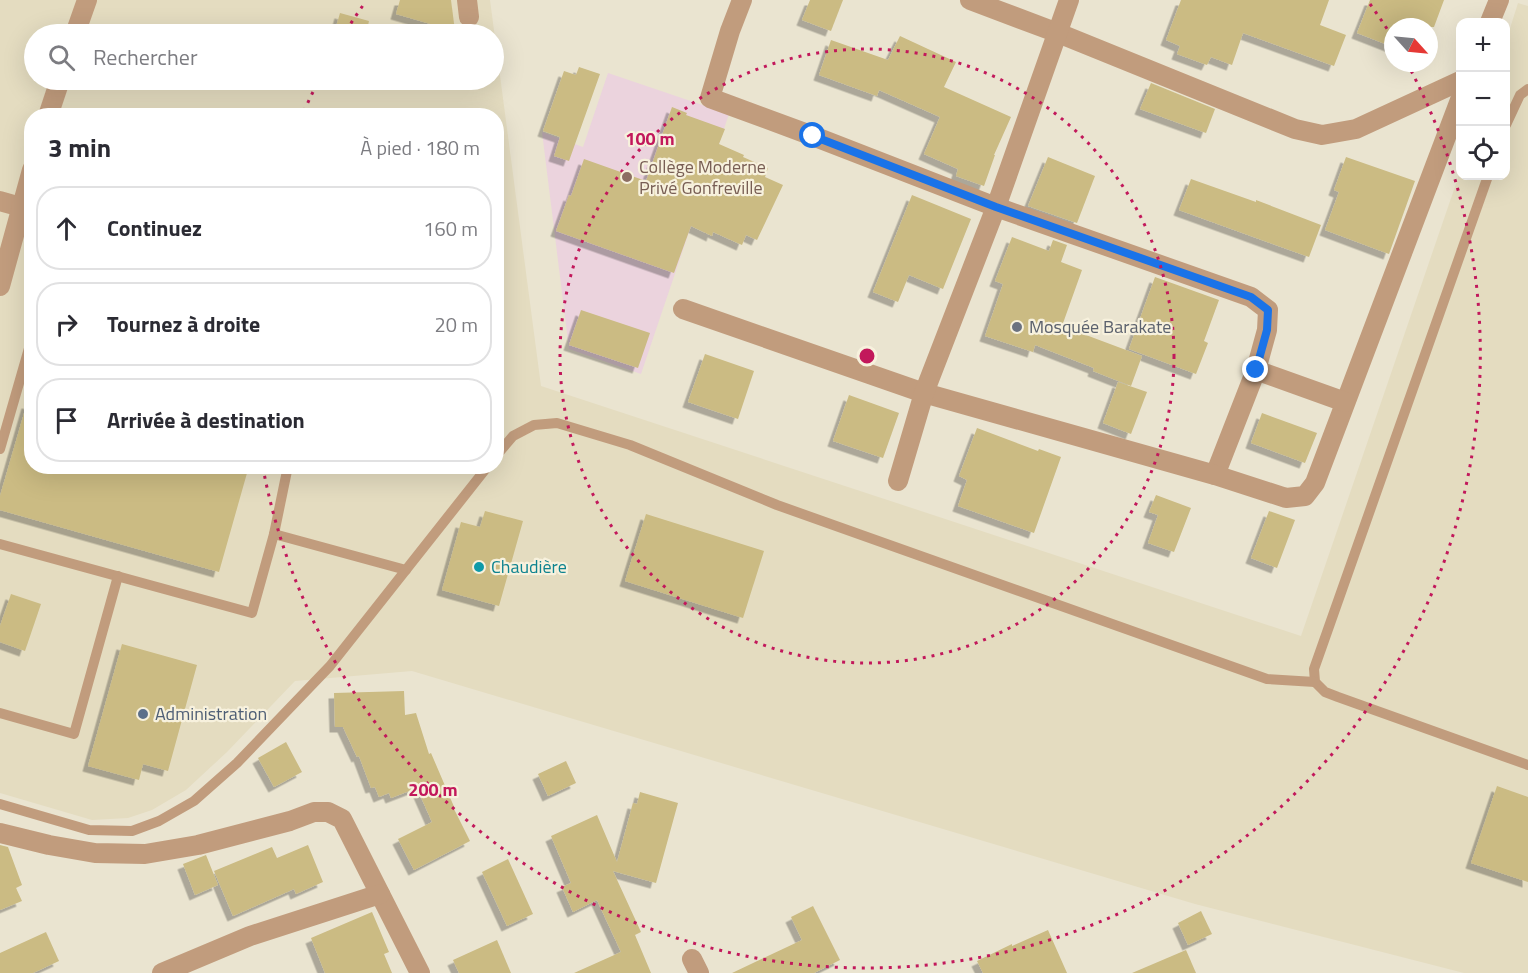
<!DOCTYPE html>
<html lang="fr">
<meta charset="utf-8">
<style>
:root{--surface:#fff;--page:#f7f7f7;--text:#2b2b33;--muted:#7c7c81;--line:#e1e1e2}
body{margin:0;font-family:"Titillium Web",sans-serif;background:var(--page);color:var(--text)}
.controls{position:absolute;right:18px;top:18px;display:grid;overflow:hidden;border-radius:12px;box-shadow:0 6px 24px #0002}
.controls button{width:54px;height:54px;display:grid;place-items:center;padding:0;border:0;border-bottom:2px solid var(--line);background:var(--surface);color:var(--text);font:30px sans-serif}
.compass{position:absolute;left:1384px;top:18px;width:54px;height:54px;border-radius:50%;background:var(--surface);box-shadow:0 6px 24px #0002;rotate:117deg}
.stop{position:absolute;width:18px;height:18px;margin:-14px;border:4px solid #1a73e8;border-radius:50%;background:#fff}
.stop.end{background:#1a73e8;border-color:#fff;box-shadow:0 2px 6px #0008}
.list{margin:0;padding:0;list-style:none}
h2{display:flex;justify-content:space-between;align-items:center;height:78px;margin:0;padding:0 24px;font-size:26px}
h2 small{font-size:20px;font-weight:400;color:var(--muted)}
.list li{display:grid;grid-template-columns:39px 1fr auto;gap:18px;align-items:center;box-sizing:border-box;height:84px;margin:0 12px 12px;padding:0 12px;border:2px solid var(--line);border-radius:24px}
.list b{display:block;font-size:22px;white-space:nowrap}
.list em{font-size:20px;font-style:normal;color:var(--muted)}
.icon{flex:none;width:33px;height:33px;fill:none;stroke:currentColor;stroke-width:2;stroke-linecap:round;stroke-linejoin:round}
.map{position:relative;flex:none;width:1528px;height:973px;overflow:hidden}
.search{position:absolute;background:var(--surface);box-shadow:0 6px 24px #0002;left:24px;top:24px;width:480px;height:66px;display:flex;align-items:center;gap:15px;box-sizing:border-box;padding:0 21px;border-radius:33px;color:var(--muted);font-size:22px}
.panel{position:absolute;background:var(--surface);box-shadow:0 6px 24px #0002;left:24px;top:108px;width:480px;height:366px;border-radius:24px}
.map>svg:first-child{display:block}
.built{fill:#e4dcc0;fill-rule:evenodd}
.education{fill:#ebd3dd}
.building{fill:#cbbb83;filter:url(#shadow)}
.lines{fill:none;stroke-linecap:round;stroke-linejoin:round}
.service{stroke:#c19c7d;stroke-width:10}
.minor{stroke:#c19c7d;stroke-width:20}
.route{stroke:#1a73e8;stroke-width:8}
.ring{fill:none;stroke:#c2185b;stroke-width:3;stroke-dasharray:3 6}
.education-dot{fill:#8d6e63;stroke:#f7f1dd;stroke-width:2}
.worship-dot{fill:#6b7280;stroke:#f7f1dd;stroke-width:2}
.culture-dot{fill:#0f9aa8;stroke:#f7f1dd;stroke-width:2}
.service-dot{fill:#5c6f8a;stroke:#f7f1dd;stroke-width:2}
.labels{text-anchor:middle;stroke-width:4.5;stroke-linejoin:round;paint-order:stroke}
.education-label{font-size:18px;fill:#785e54;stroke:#f7f1dd;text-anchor:start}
.worship-label{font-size:18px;fill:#5b616d;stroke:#f7f1dd;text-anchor:start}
.culture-label{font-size:18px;fill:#0d838f;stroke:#f7f1dd;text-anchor:start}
.service-label{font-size:18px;fill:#4e5e75;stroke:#f7f1dd;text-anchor:start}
.centre{fill:#c2185b;stroke:#f7f1dd;stroke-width:3}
.ring-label{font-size:18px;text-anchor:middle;font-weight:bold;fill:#c2185b;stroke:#f7f1dd;stroke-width:4.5;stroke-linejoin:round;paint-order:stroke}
</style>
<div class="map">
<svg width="1528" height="973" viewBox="0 0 1528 973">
<defs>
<filter id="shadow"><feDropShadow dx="-5.5" dy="5.5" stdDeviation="0" flood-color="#0004"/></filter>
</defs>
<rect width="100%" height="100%" fill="#eae4d0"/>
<path class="built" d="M0 0H490L541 386 1301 636 1460 172V176H1506V41L1518 3 1528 6V973H1464L1195 904 412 671 295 681 227 752 186 790 152 810 128 818 92 820 0 793ZM34 34H494V80H34ZM32 116H496V466H32Z"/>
<polygon class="education" points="608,73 729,114 641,374 569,349 542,132 583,147"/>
<g class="building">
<polygon points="400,0 451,0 455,31 396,14"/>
<polygon points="810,0 843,0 831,31 802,20"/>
<polygon points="1181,0 1329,0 1320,25 1346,35 1334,66 1243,33 1232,65 1211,57 1207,65 1177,54 1180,46 1166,40"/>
<polygon points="1370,0 1444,0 1434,27 1393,27 1393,47 1357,33"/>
<polygon points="340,13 369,21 366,34 334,34"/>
<polygon points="900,36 956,62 944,87 1011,117 994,155 995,155 984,186 956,176 958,169 924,154 940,117 879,90 877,96 819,75 831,40 888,60"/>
<polygon points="579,67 600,74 569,161 554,156 560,137 543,131 564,71 576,75"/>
<polygon points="1151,83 1215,109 1206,133 1140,109"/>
<polygon points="672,107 687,113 686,115 725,129 719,144 744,155 743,157 768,168 765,177 783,185 757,240 746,235 742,245 713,232 712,236 691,226 674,273 556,231 569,195 571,196 584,159 646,181"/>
<polygon points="1048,157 1095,176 1077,223 1028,206"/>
<polygon points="1346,157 1415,181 1389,254 1325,230 1339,192 1334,190"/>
<polygon points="1191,179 1256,202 1256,200 1321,225 1309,257 1179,210"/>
<polygon points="912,195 971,219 943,289 909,275 898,302 873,292"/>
<polygon points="1012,237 1049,251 1053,240 1067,245 1061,262 1082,270 1062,326 1142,356 1131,386 1093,371 1094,368 1035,345 1033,352 985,336 1003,284 995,281"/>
<polygon points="1155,277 1219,300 1204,341 1208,343 1196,374 1129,349"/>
<polygon points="581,310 650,333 638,368 569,345"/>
<polygon points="705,354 754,371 738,419 688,402"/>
<polygon points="1118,382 1147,392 1131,434 1103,423"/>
<polygon points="849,395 899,413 883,458 833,441"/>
<polygon points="27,403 32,404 32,466 249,466 219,572 0,510 0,496"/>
<polygon points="1262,413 1317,433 1305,463 1251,443"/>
<polygon points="977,428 1038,451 1039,449 1061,457 1034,533 958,506 967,480 959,476"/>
<polygon points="1156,495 1191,508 1174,552 1148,543 1158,515 1149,512"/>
<polygon points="485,511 523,521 499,606 442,590 461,522 480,527"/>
<polygon points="1269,511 1295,520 1277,568 1251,558"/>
<polygon points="646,514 764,551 743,618 625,581"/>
<polygon points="11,594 41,604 25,651 0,642 0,626"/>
<polygon points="122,644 197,665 168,771 143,764 139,780 88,766"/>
<polygon points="404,691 405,715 416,713 429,754 431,753 455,809 454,809 470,841 414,870 398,839 432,822 417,788 391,798 389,793 379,797 375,787 371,788 359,756 357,757 343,727 335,727 334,693"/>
<polygon points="286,742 302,772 274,787 258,758"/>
<polygon points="566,761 576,783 548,796 538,774"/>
<polygon points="1497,786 1528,797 1528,882 1471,863"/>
<polygon points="640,792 678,803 656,883 613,871 641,932 635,935 651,973 574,973 621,952 597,900 573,912 562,887 571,883 551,836 597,815 617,862 633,803 637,804"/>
<polygon points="0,845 8,847 22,885 16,888 22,901 0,910"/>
<polygon points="308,845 323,882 296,894 294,889 233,916 214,871 272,847 277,858"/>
<polygon points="206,855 218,885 195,895 183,864"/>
<polygon points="508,859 533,914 507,926 482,872"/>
<polygon points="813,906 840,960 814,973 732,973 802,940 791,917"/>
<polygon points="1201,911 1212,934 1188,945 1178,923"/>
<polygon points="372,912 389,952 384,954 392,973 325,973 311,938"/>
<polygon points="1048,930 1067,973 983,973 977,961 1012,944 1012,946"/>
<polygon points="46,932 59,961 33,973 0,973 0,953"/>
<polygon points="497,940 511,973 459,973 453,960"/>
<polygon points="1186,950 1196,973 1132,973"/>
</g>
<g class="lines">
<g class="service">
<polyline points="1506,125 1520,95 1528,89"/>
<polyline points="1488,176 1314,669 1315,682 1325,692 1338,697 1528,765"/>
<polyline points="0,449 32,338"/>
<polyline points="496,456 513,436 534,425 557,423 630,445 777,505 1267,679 1315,682"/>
<polyline points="274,534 406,570"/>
<polyline points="0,544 252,613 274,534 288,466"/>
<polyline points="0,713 74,734 118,576"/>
<polyline points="0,804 89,830 132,831 159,821 194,801 237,763 330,666 488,466"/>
</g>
<g class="minor">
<polyline points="467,0 469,17"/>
<polyline points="742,0 730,31 710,98 813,136 996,207 1251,297 1268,310 1267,330 1256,370 1215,475"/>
<polyline points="970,0 1058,33 1295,129 1322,135 1356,129 1460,81"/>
<polyline points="1490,22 1499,0"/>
<polyline points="75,34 87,0"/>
<polyline points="48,116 60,80"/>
<polyline points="0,201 21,207"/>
<polyline points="0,286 32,170"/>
<polyline points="683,309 924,393 1215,475 1286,498 1305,496 1315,483 1460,100"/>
<polyline points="1256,370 1345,402"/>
<polyline points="898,481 924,393 996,207 1069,0"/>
<polyline points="0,833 49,845 95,853 145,854 198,845 290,821 314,812 328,812 342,819 420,973"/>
<polyline points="692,959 699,973"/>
<polyline points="162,973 250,936 380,894"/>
</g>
</g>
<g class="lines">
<polyline class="route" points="813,136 996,207 1251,297 1268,310 1267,330 1256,370"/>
</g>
<g class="ring">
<circle cx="867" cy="356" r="307"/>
<path d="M304 111A614 614 0 0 1 318 82M346 31A614 614 0 0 1 364 4M1370 4A614 614 0 0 1 1391 35M1407 63A614 614 0 1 1 263 468"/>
</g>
<circle class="education-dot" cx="627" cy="177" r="6"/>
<circle class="worship-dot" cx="1017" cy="327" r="6"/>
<circle class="culture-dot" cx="479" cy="567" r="6"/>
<circle class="service-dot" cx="143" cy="714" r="6"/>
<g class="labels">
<g class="education-label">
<text x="639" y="173">Collège Moderne<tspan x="639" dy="21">Privé Gonfreville</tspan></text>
</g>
<g class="worship-label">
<text x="1029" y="333">Mosquée Barakate</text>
</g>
<g class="culture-label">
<text x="491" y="573">Chaudière</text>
</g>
<g class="service-label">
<text x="155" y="720">Administration</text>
</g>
</g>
<circle cx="867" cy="356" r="9" class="centre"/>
<g class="ring-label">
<text x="650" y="145">100 m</text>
<text x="433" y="796">200 m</text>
</g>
</svg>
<div class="controls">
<button>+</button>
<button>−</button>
<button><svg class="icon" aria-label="locate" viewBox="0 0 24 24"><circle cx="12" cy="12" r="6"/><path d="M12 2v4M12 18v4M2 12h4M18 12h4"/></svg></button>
</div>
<svg class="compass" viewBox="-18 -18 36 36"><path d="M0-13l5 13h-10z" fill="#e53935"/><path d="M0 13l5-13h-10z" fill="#7c7c81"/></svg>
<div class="stop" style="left:813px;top:136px"></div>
<div class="stop end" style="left:1256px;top:370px"></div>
<div class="search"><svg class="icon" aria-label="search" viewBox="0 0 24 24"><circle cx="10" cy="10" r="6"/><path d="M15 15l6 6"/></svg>Rechercher</div>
<section class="panel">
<h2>3 min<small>À pied · 180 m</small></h2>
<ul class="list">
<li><svg class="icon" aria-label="ahead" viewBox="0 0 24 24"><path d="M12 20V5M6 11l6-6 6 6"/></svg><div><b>Continuez</b></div><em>160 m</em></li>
<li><svg class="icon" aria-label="right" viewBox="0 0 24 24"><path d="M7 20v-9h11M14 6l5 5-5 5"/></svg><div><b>Tournez à droite</b></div><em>20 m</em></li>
<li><svg class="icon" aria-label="arrive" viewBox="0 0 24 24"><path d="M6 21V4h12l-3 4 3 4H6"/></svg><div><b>Arrivée à destination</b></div></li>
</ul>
</section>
</div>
